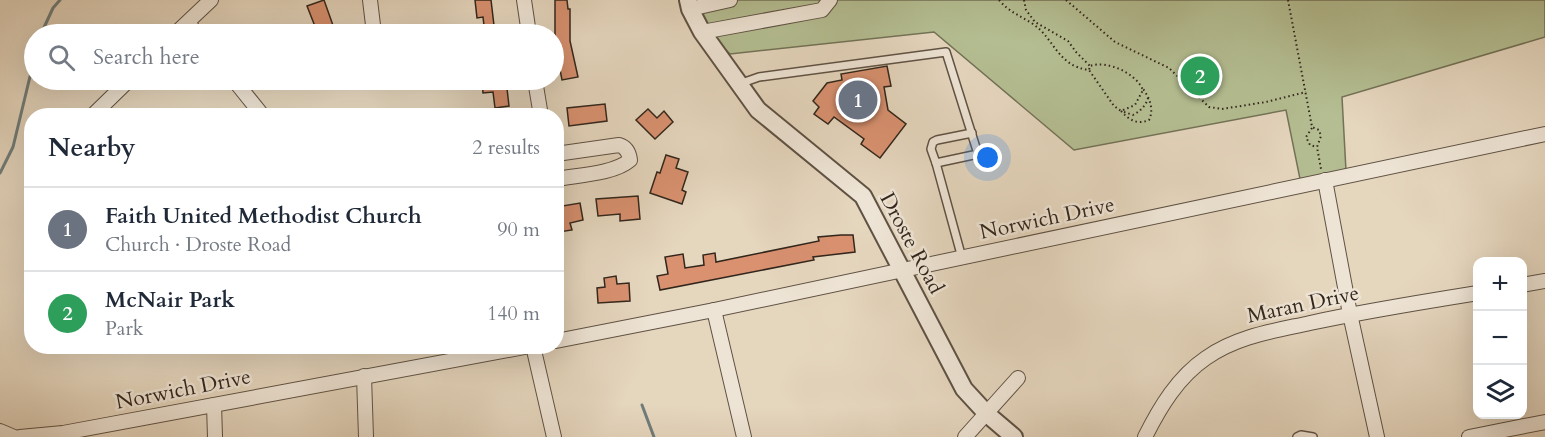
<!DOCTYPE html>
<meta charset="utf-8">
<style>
:root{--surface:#fff;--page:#f6f6f7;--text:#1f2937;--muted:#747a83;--line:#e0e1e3;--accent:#1a73e8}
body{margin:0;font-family:Cardo,serif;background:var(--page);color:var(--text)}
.controls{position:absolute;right:18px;bottom:18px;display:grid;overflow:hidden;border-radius:12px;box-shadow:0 6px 24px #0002}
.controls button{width:54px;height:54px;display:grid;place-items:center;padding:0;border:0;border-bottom:2px solid var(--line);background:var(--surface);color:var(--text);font:30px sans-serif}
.you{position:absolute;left:988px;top:158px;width:21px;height:21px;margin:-15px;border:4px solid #fff;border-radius:50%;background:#1a73e8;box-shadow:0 0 0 9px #1a73e833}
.badge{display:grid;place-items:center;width:39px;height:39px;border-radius:50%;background:var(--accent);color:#fff;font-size:20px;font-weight:700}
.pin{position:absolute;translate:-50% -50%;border:3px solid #fff;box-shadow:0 2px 6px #0006}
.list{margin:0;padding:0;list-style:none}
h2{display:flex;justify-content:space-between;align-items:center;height:78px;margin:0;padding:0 24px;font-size:26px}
h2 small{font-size:20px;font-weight:400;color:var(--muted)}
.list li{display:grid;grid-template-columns:39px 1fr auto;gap:18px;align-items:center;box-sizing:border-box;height:84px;padding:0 24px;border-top:2px solid var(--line)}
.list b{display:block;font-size:22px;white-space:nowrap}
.list p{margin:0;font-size:20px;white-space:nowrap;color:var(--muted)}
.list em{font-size:20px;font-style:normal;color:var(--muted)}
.icon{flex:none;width:33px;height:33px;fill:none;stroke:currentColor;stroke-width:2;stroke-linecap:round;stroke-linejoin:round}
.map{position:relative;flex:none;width:1545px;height:437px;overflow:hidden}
.search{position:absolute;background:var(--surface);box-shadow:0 6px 24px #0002;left:24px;top:24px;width:540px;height:66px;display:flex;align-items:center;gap:15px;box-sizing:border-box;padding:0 21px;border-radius:33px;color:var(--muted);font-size:22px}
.panel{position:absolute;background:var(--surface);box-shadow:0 6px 24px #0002;left:24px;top:108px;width:540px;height:246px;border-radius:24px}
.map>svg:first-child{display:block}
.green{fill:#b4be92;stroke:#737257;stroke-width:1.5}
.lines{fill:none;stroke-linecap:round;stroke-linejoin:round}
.stream{stroke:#707d7b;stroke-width:3}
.building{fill:#d99170;stroke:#32261c;stroke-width:1.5}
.service-casing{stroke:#5f5244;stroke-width:10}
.minor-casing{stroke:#5f5244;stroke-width:16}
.tertiary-casing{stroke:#5f5244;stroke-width:20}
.path{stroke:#32261c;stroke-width:2;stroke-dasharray:1.5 3;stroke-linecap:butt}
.service{stroke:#eee4d5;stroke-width:7}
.minor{stroke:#eee4d5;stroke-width:14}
.tertiary{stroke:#eee4d5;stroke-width:16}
.labels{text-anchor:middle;stroke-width:5;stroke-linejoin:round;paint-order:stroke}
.street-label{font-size:21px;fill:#32261c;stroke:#eee4d5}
</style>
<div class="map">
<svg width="1545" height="437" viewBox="0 0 1545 437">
<rect width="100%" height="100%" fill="#e5d6be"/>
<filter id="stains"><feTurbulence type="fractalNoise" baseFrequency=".00333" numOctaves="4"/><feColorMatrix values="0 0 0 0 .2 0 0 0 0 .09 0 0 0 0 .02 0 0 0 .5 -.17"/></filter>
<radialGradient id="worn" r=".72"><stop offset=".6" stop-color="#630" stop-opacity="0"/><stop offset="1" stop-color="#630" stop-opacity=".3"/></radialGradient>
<polygon class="green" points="692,0 1545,0 1545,37 1342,97 1346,171 1300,179 1286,110 1074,150 934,32 730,54 697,23"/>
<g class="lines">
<g class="stream">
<polyline points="41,34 53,8 60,0"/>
<polyline points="0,173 13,147 34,60"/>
<polyline points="642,405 654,437"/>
</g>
</g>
<g class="building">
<polygon points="324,0 335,31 325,34 318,34 307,6"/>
<polygon points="475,0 491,0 495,34 485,34 483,17 477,18"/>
<polygon points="555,0 567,0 568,9 570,9 570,41 578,77 562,80 555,44"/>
<polygon points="887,66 891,86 884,87 888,110 906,124 880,158 861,144 864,139 834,117 828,124 814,114 819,107 813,101 827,83 842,80 841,74"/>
<polygon points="482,80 506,80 509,106 495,108 493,92 483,93"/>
<polygon points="605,104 607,121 569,126 567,108"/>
<polygon points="648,109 657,118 664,111 673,122 655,139 636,120"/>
<polygon points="666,155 679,159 676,168 688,172 682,190 686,192 682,204 650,193 657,172 660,173"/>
<polygon points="638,196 640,219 620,221 620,214 598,216 596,199"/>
<polygon points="580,203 583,220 570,223 572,230 559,232 556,207"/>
<polygon points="841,235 853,235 855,252 813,257 814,260 660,290 657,276 668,274 665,257 683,254 685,268 704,265 703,255 715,253 716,262 819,241 818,237"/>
<polygon points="616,276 617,284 629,283 630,301 598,303 597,288 605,287 604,278"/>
</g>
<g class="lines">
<defs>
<g id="service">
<polyline points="739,84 759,77 946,52 978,154 936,163 962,258"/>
<polyline points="936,163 931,149 933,142 937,140 972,133"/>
<polyline points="1297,437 1301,435 1313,437"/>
</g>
<g id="minor">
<polyline points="370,0 373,25"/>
<polyline points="524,0 529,34"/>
<polyline points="690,9 730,0"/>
<polyline points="188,23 197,34"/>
<polyline points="702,32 822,10 830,0"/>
<polyline points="175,34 211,0"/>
<polyline points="234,80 263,116"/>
<polyline points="535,80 541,116"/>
<polyline points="92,116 129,80"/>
<path d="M556 154 619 145C626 147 629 152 630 160 614 174 578 175 556 179"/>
<polyline points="1325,180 1350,314 1377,437"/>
<polyline points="1522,285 1545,281"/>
<polyline points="714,310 744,437"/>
<polyline points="556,341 714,310 1545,134"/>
<polyline points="533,346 554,437"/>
<polyline points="364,376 366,437"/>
<polyline points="214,405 215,437"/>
<polyline points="0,431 14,437"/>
<polyline points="20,437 63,433 530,346"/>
<polyline points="965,437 1018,378"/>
<path d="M1145 437C1160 407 1178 377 1206 358 1237 336 1274 331 1310 323 1365 311 1422 302 1478 293"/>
<polyline points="1469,437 1545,422"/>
</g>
<polyline id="tertiary" points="688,0 690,9 702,32 758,110 863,196 964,389 987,414 1014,437"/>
</defs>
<use href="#service" class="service-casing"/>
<use href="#minor" class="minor-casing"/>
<use href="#tertiary" class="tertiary-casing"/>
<g class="path">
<path d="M999 0C1009 12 1021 16 1033 24 1055 39 1057 66 1089 70L1114 106 1121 111 1135 105 1143 90C1136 73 1107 60 1090 66L1089 70"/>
<polyline points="1024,0 1026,10 1035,22 1068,41 1076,52 1090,66"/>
<polyline points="1066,0 1115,42 1169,68 1209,107 1222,109 1266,102 1306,92"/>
<polyline points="1288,0 1312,127 1319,130 1321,136 1317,147 1321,169"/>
<path d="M1121 111C1129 120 1137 125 1149 120 1154 110 1150 98 1143 89"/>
<path d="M1124 112 1133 115C1140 111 1146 106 1148 98"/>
<polyline points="1312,128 1306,137 1310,145 1317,147"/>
</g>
<use href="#service" class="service"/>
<use href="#minor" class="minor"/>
<use href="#tertiary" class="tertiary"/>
</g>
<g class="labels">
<g class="street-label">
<text transform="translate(1047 218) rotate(-12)" y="7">Norwich Drive</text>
<text transform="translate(912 243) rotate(62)" y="7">Droste Road</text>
<text transform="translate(1303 304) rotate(-12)" y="7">Maran Drive</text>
<text transform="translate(183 389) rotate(-11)" y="7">Norwich Drive</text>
</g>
</g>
<rect width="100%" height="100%" filter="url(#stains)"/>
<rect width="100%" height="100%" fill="url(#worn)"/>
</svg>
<div class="controls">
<button>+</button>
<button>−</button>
<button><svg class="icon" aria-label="layers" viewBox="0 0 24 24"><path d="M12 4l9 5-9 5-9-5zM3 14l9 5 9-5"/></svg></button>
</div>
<div class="you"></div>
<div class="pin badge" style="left:858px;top:100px;background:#6b7280">1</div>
<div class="pin badge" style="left:1200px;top:76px;background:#2e9e5b">2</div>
<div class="search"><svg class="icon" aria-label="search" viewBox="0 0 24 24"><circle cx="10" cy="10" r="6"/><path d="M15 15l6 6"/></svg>Search here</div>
<section class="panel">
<h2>Nearby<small>2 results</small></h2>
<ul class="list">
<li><span class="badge" style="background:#6b7280">1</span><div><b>Faith United Methodist Church</b><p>Church · Droste Road</p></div><em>90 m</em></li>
<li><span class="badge" style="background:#2e9e5b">2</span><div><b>McNair Park</b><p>Park</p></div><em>140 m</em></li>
</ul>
</section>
</div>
